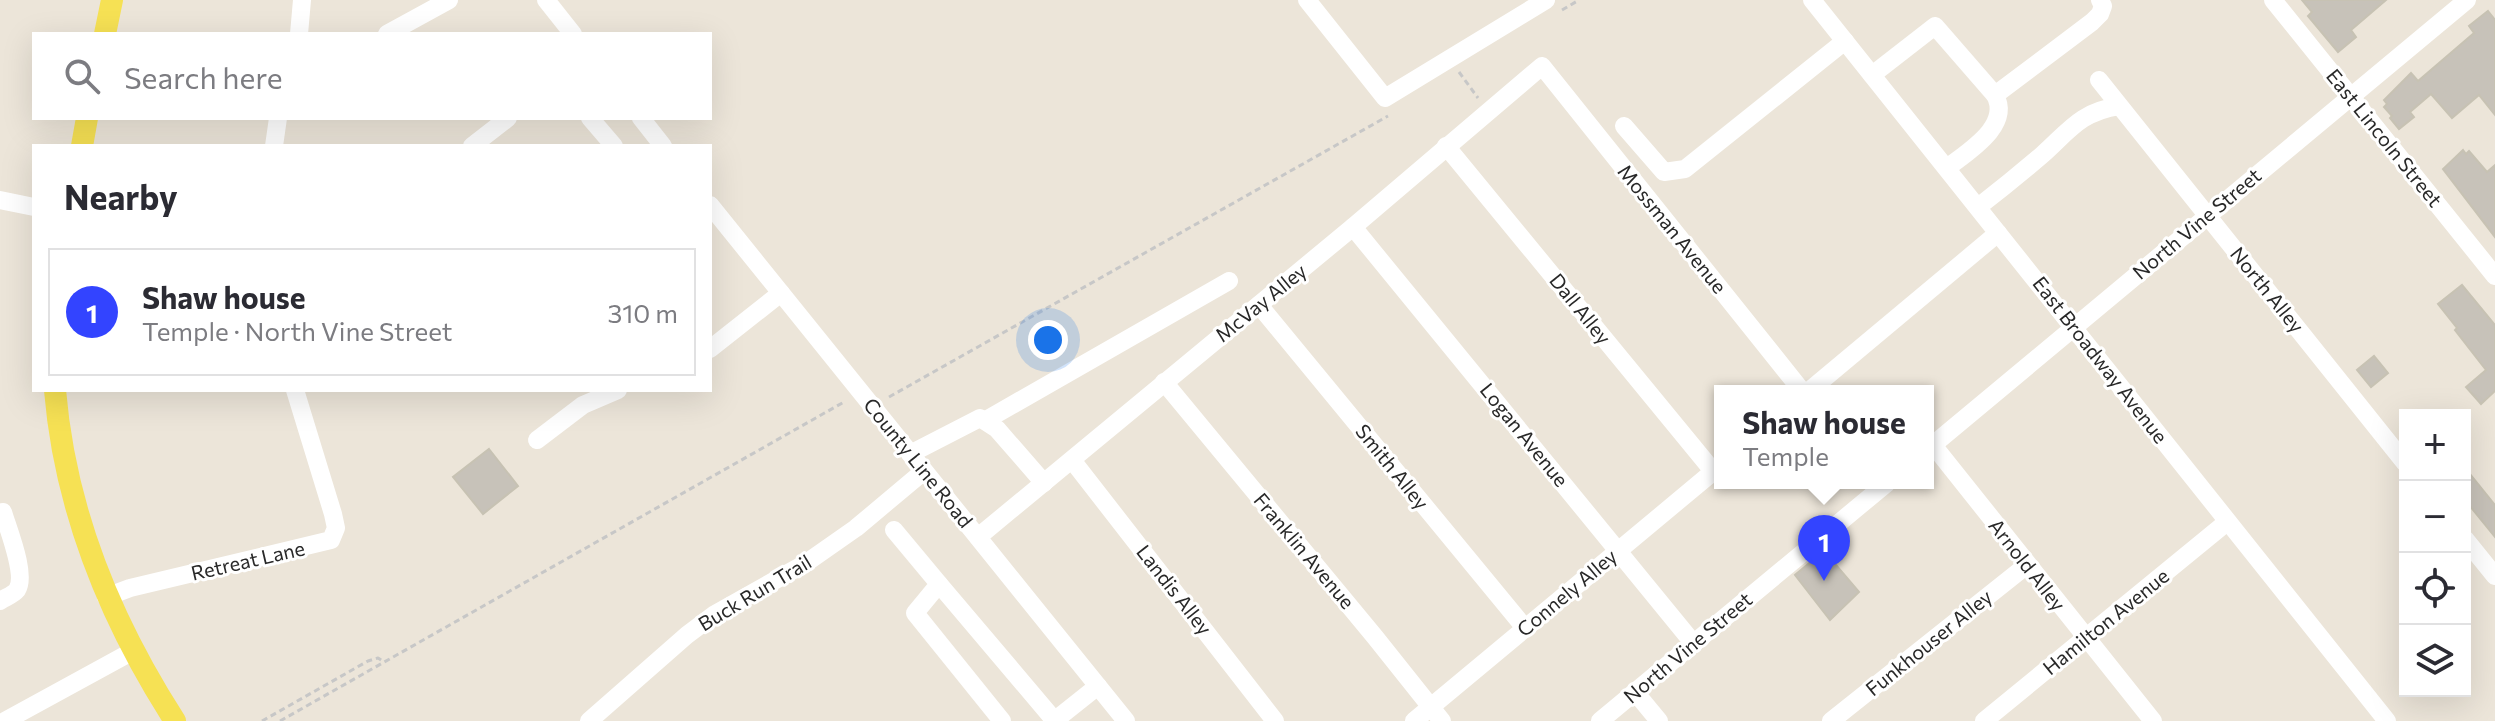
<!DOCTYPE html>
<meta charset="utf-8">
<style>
:root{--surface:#fff;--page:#f7f7f7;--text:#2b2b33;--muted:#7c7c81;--line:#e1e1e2;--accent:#34f}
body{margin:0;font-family:Commissioner,sans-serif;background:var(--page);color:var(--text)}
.controls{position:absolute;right:24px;bottom:24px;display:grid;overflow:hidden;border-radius:0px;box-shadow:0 8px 32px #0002}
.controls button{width:72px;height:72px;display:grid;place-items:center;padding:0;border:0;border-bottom:2px solid var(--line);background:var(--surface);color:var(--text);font:40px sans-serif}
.you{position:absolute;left:1048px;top:340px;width:28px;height:28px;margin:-20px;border:6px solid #fff;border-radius:50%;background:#1a73e8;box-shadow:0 0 0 12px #1a73e833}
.badge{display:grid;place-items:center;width:52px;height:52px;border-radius:50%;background:var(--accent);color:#fff;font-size:26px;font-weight:700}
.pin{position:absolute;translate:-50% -66px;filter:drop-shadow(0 2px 4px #0008)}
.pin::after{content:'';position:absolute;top:42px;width:28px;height:24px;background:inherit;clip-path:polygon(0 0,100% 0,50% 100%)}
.popup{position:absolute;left:1714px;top:385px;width:220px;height:104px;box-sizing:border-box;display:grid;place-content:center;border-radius:0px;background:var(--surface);filter:drop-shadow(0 2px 6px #0005);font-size:26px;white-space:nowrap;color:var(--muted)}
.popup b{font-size:30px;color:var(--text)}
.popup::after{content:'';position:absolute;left:50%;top:100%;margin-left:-16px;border:16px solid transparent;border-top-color:var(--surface)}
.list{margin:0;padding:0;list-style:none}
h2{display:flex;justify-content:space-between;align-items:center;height:104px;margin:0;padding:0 32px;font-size:34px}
h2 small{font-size:26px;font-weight:400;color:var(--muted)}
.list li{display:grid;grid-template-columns:52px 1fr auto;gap:24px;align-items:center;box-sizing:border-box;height:128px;margin:0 16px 16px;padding:0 16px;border:2px solid var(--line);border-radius:0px}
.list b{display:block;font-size:30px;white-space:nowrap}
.list p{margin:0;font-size:26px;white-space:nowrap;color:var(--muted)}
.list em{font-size:26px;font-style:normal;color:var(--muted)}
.icon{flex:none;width:44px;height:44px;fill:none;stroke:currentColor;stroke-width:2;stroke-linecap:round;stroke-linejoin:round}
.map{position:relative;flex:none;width:2495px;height:721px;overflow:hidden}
.search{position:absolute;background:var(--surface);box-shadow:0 8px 32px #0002;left:32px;top:32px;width:680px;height:88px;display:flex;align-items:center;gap:20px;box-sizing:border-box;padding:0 28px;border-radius:0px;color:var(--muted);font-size:30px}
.panel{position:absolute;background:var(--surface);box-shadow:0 8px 32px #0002;left:32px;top:144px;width:680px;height:248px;border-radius:0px}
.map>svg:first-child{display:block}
.building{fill:#c7c2b9;stroke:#c7c2b3;stroke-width:2}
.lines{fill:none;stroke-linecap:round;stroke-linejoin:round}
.path{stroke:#c7c7c7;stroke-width:3;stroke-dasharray:6 4;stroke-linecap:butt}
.minor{stroke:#fff;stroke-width:18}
.major{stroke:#f6e154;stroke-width:22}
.labels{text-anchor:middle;stroke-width:6;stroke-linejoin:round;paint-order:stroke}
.street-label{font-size:20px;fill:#282828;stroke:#fff}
</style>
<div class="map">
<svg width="2495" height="721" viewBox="0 0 2495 721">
<rect width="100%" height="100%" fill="#ece5d9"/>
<g class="building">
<polygon points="2302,0 2386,0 2351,30 2356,37 2338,52 2308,16 2312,12"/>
<polygon points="2488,11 2495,20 2495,115 2479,95 2452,118 2431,94 2410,112 2414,117 2399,129 2390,118 2392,116 2384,107 2387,104 2384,100 2411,73 2418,81 2474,33 2469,26"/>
<polygon points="2463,150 2466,154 2469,151 2487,172 2495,165 2495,237 2443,169"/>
<polygon points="2462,285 2495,325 2495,391 2481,404 2466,387 2486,370 2455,330 2457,328 2438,304"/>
<polygon points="2374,356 2388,373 2371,387 2357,370"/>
<polygon points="489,449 518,486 483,514 453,477"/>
<polygon points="2465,468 2495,505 2495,537 2465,500"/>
<polygon points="1824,551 1859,592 1830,620 1795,575"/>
</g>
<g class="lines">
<g class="path">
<polyline points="1562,10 1579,0"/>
<polyline points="1459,72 1478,98"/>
<polyline points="889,397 1388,116"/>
<polyline points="262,721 368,661 378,658 384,662"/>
<polyline points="280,721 844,402"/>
</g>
<g class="minor">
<polyline points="546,0 573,34"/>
<polyline points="1307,0 1385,98 1546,0"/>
<polyline points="1812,0 2387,721"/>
<polyline points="2273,0 2495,276"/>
<polyline points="299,34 302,0"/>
<polyline points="387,34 449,0"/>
<path d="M1872 75 1935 26 1995 95C2012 126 1967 152 1947 168"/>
<polyline points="2099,80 2405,463"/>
<polyline points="1995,95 2092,22 2100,14 2103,6 2100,0"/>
<polyline points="590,118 614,146"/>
<polyline points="641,118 663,146"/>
<polyline points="1624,126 1664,172 1685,169 1845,41"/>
<polyline points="274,146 278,118"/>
<polyline points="472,146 508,118"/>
<polyline points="1446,146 1713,471"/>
<polyline points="0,200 34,207"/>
<polyline points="710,205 1126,721"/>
<path d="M1978 207C2000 190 2021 173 2042 155 2069 131 2080 112 2119 106"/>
<polyline points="1353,227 1694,644"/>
<polyline points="1259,305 1525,628"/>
<polyline points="710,349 781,293"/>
<polyline points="1164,382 1375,637 1442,721"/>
<polyline points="1809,391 1998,233"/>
<polyline points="986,420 1229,281"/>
<polyline points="537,440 583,405 618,390"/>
<polyline points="1933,445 2153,721"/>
<polyline points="1928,449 2467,0"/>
<polyline points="910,454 980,418 997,429 1044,483"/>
<polyline points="1072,460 1275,721"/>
<polyline points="894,530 939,584 915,613 1002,721"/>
<polyline points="978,537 1353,227 1542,66 1802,391"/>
<polyline points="2465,539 2495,576"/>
<polyline points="939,584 1055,721"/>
<polyline points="106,597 130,588 331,540 336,528 333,514 295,390"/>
<path d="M0 601C6 597 13 595 17 590 27 575 8 529 3 512"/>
<polyline points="1635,692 1659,721"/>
<polyline points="5,721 133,651"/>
<polyline points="589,721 687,635 715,614 806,563 856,528 924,471"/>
<polyline points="1054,721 1098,686"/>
<polyline points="1414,721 1720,466"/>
<polyline points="1600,721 1887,483"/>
<polyline points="1831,721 2027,565"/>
<polyline points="1984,721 2227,522"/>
</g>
<g class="major">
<polyline points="105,34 112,0"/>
<polyline points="82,146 87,118"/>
<path d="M55 390C65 511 110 620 175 721"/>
</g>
</g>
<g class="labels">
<g class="street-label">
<text transform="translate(2384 138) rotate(51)" y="7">East Lincoln Street</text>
<text transform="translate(2197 224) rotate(-40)" y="7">North Vine Street</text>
<text transform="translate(1672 229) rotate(51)" y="7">Mossman Avenue</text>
<text transform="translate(2267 290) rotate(51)" y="7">North Alley</text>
<text transform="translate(1261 303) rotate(-39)" y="7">McVay Alley</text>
<text transform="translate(1580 309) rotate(51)" y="7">Dall Alley</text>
<text transform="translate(2100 360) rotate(52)" y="7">East Broadway Avenue</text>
<text transform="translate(1524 435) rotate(51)" y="7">Logan Avenue</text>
<text transform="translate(918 463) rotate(51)" y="7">County Line Road</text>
<text transform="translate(1392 467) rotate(51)" y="7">Smith Alley</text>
<text transform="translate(1304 551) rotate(50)" y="7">Franklin Avenue</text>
<text transform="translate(248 561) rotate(-13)" y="7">Retreat Lane</text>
<text transform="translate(2027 565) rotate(52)" y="7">Arnold Alley</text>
<text transform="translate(1174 590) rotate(52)" y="7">Landis Alley</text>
<text transform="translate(755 593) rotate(-31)" y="7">Buck Run Trail</text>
<text transform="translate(1567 593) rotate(-40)" y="7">Connely Alley</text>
<text transform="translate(2106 622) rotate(-39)" y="7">Hamilton Avenue</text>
<text transform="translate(1929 643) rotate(-39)" y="7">Funkhouser Alley</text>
<text transform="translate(1688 648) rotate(-40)" y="7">North Vine Street</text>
</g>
</g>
</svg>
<div class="controls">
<button>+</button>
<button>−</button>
<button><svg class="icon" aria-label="locate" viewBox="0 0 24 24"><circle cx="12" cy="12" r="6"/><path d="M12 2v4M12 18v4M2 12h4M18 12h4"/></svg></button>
<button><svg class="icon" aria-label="layers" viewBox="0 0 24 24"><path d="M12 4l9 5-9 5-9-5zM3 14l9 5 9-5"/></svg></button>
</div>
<div class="you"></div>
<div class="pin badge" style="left:1824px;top:581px">1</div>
<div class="popup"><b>Shaw house</b>Temple</div>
<div class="search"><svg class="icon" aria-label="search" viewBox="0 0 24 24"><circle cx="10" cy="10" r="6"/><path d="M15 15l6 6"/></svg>Search here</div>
<section class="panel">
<h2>Nearby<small></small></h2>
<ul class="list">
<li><span class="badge">1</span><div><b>Shaw house</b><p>Temple · North Vine Street</p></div><em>310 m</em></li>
</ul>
</section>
</div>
